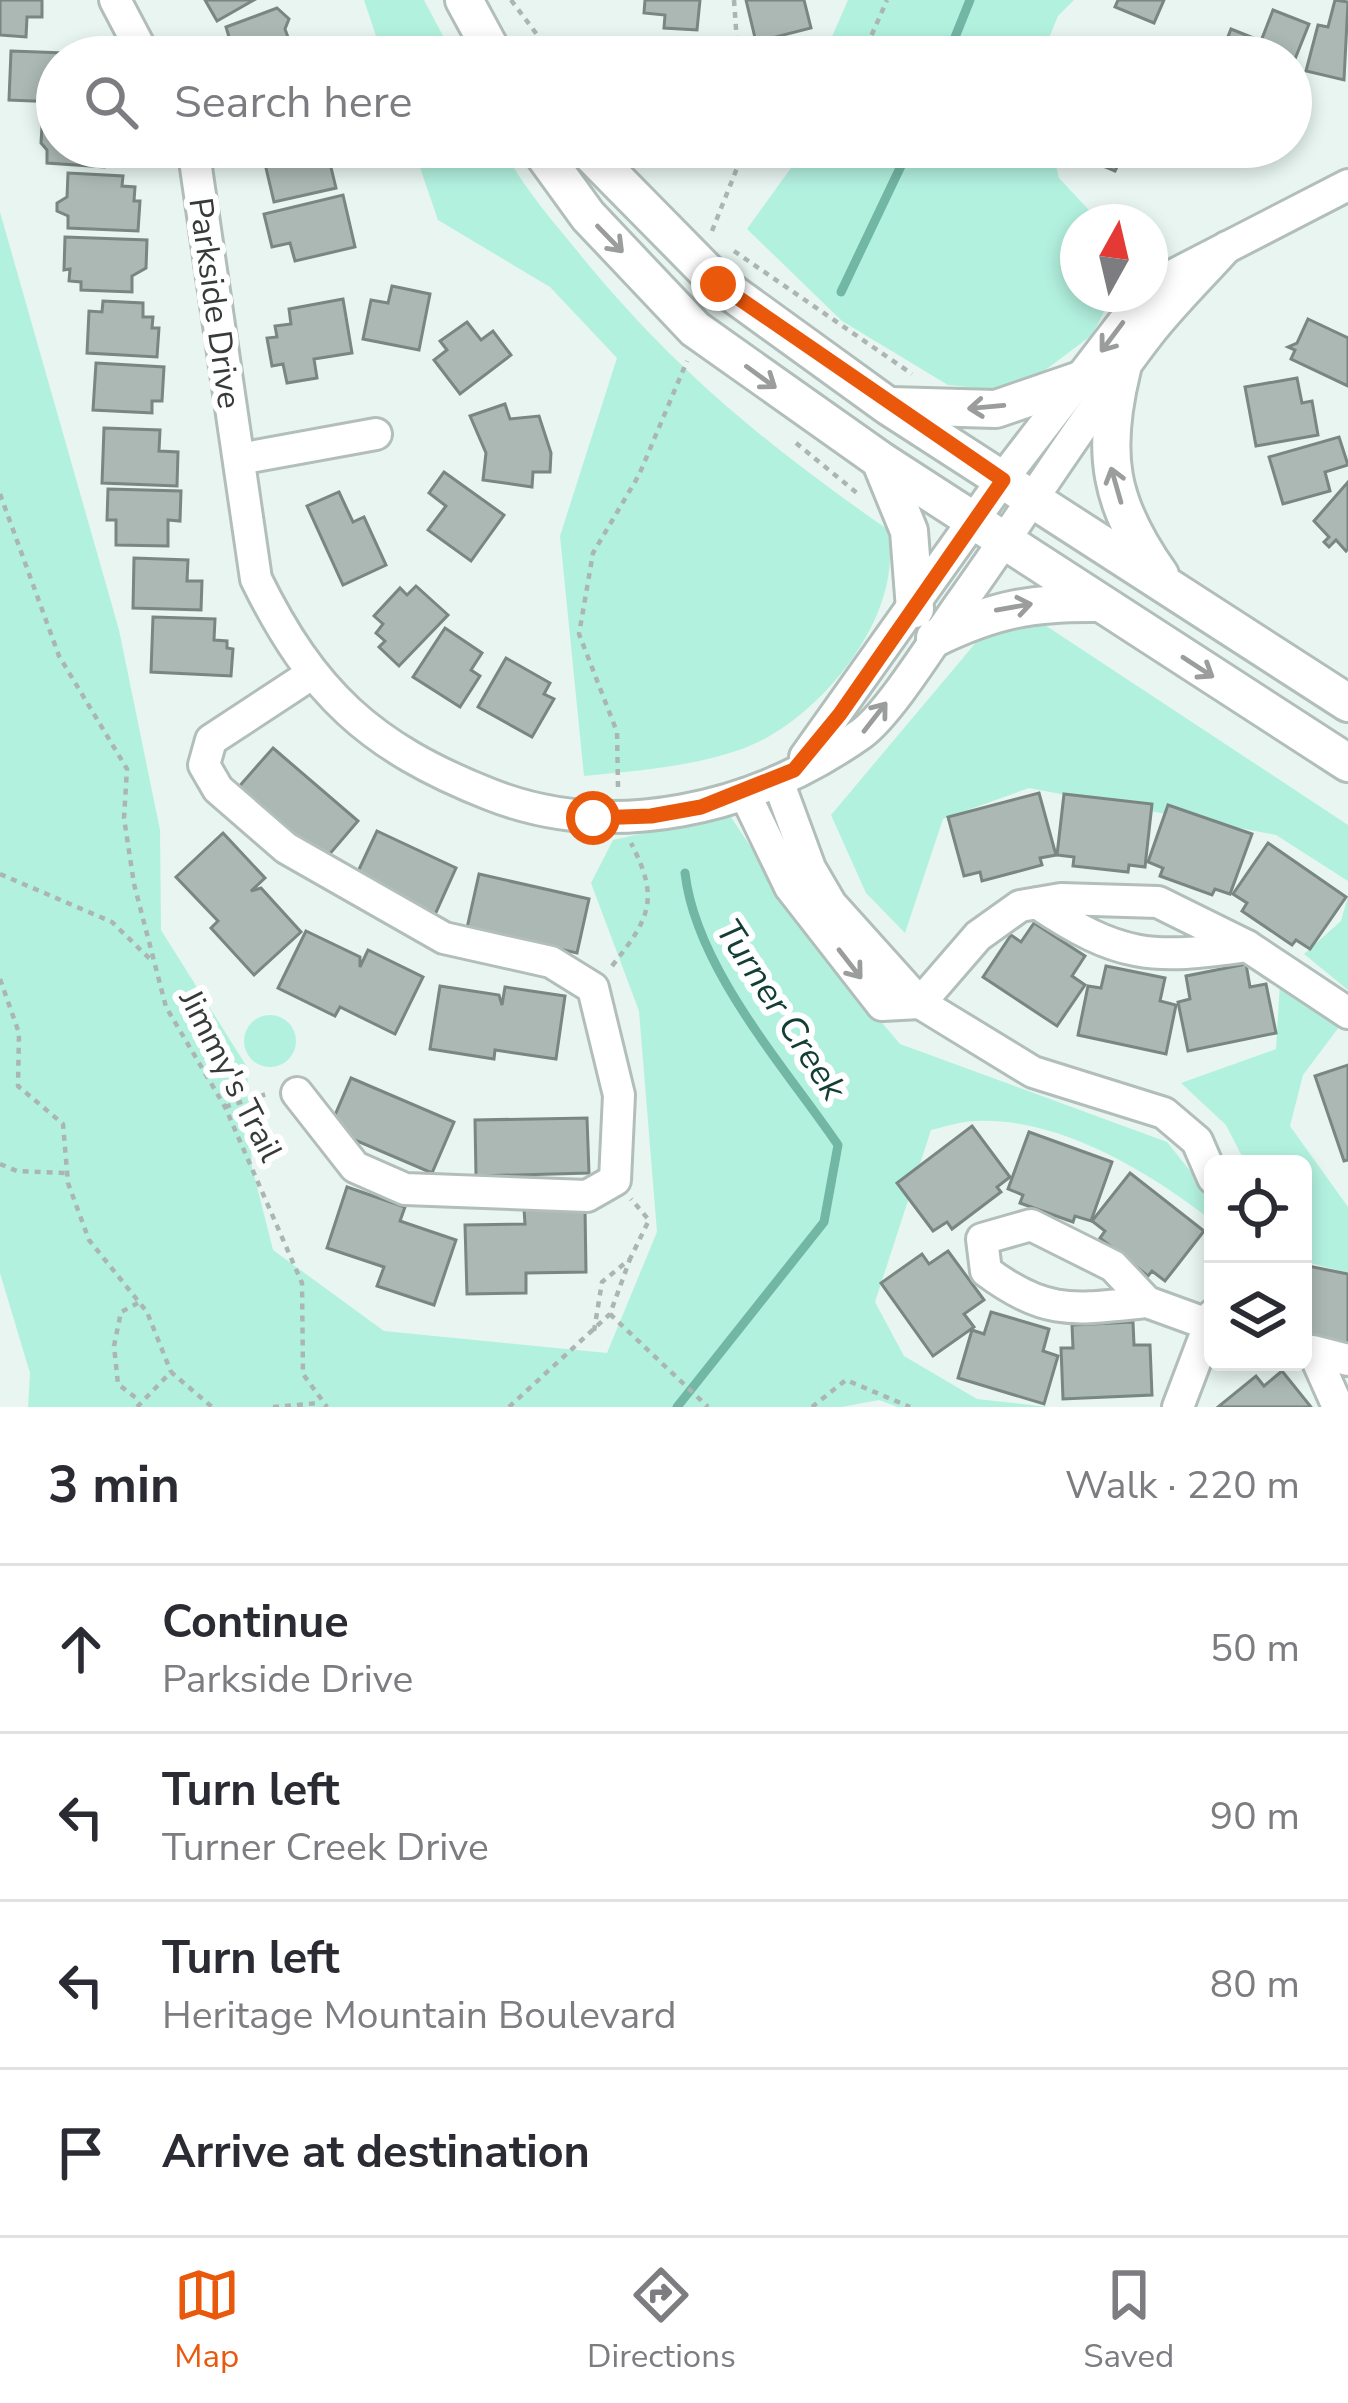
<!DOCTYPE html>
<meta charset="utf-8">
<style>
:root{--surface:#fff;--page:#f7f7f7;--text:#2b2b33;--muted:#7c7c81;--line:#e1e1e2;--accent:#ea580c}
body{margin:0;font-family:"Nunito Sans",sans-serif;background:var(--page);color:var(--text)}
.controls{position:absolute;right:36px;bottom:36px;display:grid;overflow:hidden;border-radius:18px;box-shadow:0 6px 18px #0003}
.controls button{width:108px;height:108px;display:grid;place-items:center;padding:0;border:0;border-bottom:3px solid var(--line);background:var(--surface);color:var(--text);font:60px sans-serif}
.compass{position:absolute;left:1060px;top:204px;width:108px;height:108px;border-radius:50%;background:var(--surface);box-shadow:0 6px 18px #0003;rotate:8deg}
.stop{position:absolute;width:36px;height:36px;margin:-27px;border:9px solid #ea580c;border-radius:50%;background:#fff}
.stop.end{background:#ea580c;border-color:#fff;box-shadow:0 3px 12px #0008}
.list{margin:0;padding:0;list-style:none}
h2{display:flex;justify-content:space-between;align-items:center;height:156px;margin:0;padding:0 48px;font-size:51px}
h2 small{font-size:39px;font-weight:400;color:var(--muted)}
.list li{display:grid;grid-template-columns:78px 1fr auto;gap:36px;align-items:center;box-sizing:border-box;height:168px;padding:0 48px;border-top:3px solid var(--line)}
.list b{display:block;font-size:45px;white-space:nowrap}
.list p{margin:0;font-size:39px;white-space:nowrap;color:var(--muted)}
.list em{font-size:39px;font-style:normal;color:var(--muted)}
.icon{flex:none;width:66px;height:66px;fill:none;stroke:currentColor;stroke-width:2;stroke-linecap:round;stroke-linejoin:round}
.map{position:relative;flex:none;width:1348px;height:1407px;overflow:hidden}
.search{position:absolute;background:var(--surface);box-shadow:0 6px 18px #0003;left:36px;right:36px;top:36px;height:132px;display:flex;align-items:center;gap:30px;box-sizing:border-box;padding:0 42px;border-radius:66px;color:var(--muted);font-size:45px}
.sheet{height:828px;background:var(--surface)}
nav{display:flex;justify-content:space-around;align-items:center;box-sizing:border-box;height:168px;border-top:3px solid var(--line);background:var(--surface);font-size:33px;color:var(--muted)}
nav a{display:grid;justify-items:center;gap:6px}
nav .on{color:var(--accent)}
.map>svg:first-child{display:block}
.green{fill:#b3f1df}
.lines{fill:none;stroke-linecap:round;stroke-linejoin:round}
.stream{stroke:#72b6a4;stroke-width:9}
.building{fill:#abb8b4;stroke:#798682;stroke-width:3}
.minor-casing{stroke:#b1beba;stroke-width:36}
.major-casing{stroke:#b1beba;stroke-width:42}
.path{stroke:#abb6b3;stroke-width:4.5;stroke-dasharray:6 6;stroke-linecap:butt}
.minor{stroke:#fff;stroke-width:30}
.major{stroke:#fff;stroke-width:36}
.oneway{stroke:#9a9d9c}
.route{stroke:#ea580c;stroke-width:15}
.labels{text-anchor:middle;stroke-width:12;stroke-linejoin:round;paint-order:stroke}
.street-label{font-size:33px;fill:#363b3a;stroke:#fff}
.water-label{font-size:36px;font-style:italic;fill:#123e33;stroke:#fff}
</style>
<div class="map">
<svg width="1348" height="1407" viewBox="0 0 1348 1407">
<rect width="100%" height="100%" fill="#e8f5f1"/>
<g class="green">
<polygon points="364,0 424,0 454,57 383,57"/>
<polygon points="848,0 1074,0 1058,16 1041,57 823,57"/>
<path d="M413 147H502C522 186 550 218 578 252 671 367 765 444 887 529 908 614 817 724 739 750 690 767 635 771 584 776L560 536 617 358 550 287 438 220Z"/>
<polygon points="806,147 1051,147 1059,178 1100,222 1078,222 1078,294 1113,294 1092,335 1016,392 948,385 842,321 747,229"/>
<path d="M0 212 119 630 160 830 161 930 247 1067 252 1167 273 1250 384 1331 607 1353 657 1232 639 1011 591 883 613 840 729 814 812 940 900 1044 1167 1142 1203 1187 1211 1220C1149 1172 1059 1117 976 1121 961 1121 945 1127 931 1130L875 1302 904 1356 977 1399 1049 1407H898L879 1400 842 1407H28L30 1373 0 1273Z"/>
<polygon points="1010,602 1348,825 1348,881 1276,835 1029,788 943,819 905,933 866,893 831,815"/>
<polygon points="1348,896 1348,990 1304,954 1341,921"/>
<polygon points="1280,983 1339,1027 1303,1075 1290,1126 1348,1207 1348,1273 1303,1261 1303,1164 1246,1164 1226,1125 1181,1083 1276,1049"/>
<circle cx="270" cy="1041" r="26"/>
</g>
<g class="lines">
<g class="stream">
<polyline points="947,57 970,0"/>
<polyline points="841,292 910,147"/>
<path d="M677 1407 824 1222 838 1145C784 1066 696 968 685 873"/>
</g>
</g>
<g class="building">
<polygon points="0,0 42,0 42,17 27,17 26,37 0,35"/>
<polygon points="205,0 254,0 217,21"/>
<polygon points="645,0 700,0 697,30 664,28 665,15 644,13"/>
<polygon points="746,0 804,0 811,28 756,42"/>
<polygon points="1118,0 1164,0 1154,23 1115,7"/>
<polygon points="1335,0 1348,2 1344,80 1306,71 1318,25 1328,27"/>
<polygon points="277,8 289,19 285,29 293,51 276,57 226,57 219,40 229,37 226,27"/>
<polygon points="1273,10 1309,24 1291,69 1291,57 1220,57 1231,29 1261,41"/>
<polygon points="1082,39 1105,48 1101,57 1056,57 1059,49 1078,49"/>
<polygon points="11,51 66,53 57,57 57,102 9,100"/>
<polygon points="43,110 57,111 57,147 105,147 104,167 47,163 47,150 41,143"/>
<polygon points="278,147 326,147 336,188 274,202 262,151"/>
<polygon points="1080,147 1136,147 1128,166 1119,163 1115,171 1077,155"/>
<polygon points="68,173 123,176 122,186 135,187 134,201 140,201 138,231 68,228 68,216 57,211 57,203 67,197"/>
<polygon points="343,195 355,247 295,261 290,243 272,247 264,214"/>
<polygon points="65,237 147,240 146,268 132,276 132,292 81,290 81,282 69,281 70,269 64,270"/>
<polygon points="392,286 430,294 419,350 363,339 371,300 388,303"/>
<polygon points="343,299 352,353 314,359 317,378 287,383 283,364 272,366 267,338 277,337 275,326 291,324 289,309"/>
<polygon points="103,301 143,303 143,317 153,317 152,328 159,328 157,357 87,353 89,311 102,312"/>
<polygon points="1308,319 1348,338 1348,386 1291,359 1295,350 1288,347 1297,343"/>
<polygon points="467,322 481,340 493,331 511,355 460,394 434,360 447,350 440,341"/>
<polygon points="96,363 164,367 162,401 152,401 152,413 93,410"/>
<polygon points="1297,378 1302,403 1312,401 1318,435 1256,446 1245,387"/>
<polygon points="505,404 510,419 539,416 551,453 550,472 533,472 532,487 483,480 486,453 470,416"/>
<polygon points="104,428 160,430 159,451 178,452 177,486 102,483"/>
<polygon points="1339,437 1348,465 1325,472 1330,491 1283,504 1269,457"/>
<polygon points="444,472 504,515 471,561 428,530 446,506 429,493"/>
<polygon points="1348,482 1348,549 1346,551 1336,540 1329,547 1324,542 1329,537 1314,521"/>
<polygon points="108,489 181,491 180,521 168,520 168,546 116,545 116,520 107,520"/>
<polygon points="339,492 353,522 364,517 386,565 343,585 307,506"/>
<polygon points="134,558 188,560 187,581 202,581 201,610 133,608"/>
<polygon points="416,586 448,615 399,666 379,647 385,641 376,633 383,624 374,616 400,588 407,595"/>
<polygon points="153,617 215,619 214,640 227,641 227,648 233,649 231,676 151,672"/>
<polygon points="445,628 482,653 471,670 480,676 460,707 413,677"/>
<polygon points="506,658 550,683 544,694 554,699 532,737 478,707"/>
<polygon points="273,748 358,821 322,863 236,790"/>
<polygon points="1039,793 1056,855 1040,858 1042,865 982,881 980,872 964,876 948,817"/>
<polygon points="1064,794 1152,804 1145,867 1129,865 1128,872 1073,866 1074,857 1057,855"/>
<polygon points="1168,805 1252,834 1230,894 1215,889 1212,895 1160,876 1163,868 1148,862"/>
<polygon points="377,831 456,868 433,919 353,882"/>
<polygon points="223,833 265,878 251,891 261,888 301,932 254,975 211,928 218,921 176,877"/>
<polygon points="1268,843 1346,897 1310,949 1296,940 1292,945 1242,911 1247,903 1233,894"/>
<polygon points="479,874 589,899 577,953 467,928"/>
<polygon points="1034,923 1085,956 1072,976 1085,985 1057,1026 983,977 1011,935 1021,942"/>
<polygon points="306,931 360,957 360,967 368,950 423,977 395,1034 340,1007 335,1016 278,988"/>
<polygon points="1246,964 1250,987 1266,984 1276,1033 1188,1051 1178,1002 1190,999 1186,976"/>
<polygon points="1106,966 1165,978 1160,1001 1176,1005 1166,1054 1078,1035 1088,986 1101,988"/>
<polygon points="440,986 499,995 502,1005 505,987 565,996 556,1059 495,1050 494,1059 430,1049"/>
<polygon points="1348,1065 1348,1160 1344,1161 1315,1076"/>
<polygon points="351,1078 454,1122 432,1173 329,1129"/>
<polygon points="587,1118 589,1173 476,1176 475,1120"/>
<polygon points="972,1126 1010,1177 997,1187 1001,1192 952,1229 947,1222 933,1231 897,1183"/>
<polygon points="1029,1132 1112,1162 1091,1221 1075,1216 1073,1222 1020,1203 1023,1195 1008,1189"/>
<polygon points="1130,1173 1204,1231 1165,1281 1152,1271 1148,1276 1100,1238 1105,1231 1092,1221"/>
<polygon points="347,1187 405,1207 400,1221 456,1240 434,1305 377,1286 384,1267 327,1248"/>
<polygon points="585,1208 586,1272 526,1273 526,1293 467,1294 465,1225 525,1224 524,1209"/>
<polygon points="948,1251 984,1300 964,1314 974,1327 933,1356 881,1283 922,1254 929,1264"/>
<polygon points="1303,1265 1348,1274 1348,1345 1303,1337"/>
<polygon points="991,1312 1049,1329 1043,1351 1058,1356 1044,1404 958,1378 972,1330 984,1334"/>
<polygon points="1133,1322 1134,1345 1150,1345 1152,1395 1063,1399 1061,1348 1073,1348 1072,1325"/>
<polygon points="1282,1371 1311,1407 1218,1407 1256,1376 1264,1386"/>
</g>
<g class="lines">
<defs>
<g id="minor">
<polyline points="115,0 145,57"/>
<path d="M193 147 256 579C312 693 370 747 489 794 612 843 755 809 861 734 890 713 937 636 960 604 1024 515 1081 422 1148 335 1172 304 1201 276 1227 247"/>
<polyline points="1150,287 1348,185"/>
<polyline points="239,459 376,434"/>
<polyline points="805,757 1005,476 1145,294"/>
<polyline points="778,781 810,868 831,904 920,1003 1033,1072 1164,1113 1197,1141 1213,1178"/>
<polyline points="745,794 790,887 882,1005 920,1003"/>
<polyline points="1247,946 1348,1013"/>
<path d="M920 1003 978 936 1020 906 1061 899 1158 902 1247 946C1151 960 1119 958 1037 903"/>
<polyline points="297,1093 355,1167 405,1189 587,1196 615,1180 619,1095 593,988 551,962 444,938 286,848 218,789 204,765 211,740 310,675"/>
<path d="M1147 1302C1076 1309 1047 1317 986 1271L982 1239 1031 1225 1113 1266 1147 1302 1213 1326"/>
<polyline points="1178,1407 1213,1315"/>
<polyline points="1338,1407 1313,1351 1348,1360"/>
</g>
<g id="major">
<polyline points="464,0 495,57"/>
<polyline points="538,147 588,216 695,329 880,460 1348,763"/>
<polyline points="584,147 718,283 888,406 1348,703"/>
<path d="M1122 369C1101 454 1109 503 1160 575"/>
<polyline points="891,406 996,409 1080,380"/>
<polyline points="880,460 909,531 915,609"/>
<path d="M935 638C995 609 1033 602 1100 603"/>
</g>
</defs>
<use href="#minor" class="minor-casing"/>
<use href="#major" class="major-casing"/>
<g class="path">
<polyline points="511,0 554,57"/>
<polyline points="734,0 738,57"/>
<polyline points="862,57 887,0"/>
<polyline points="744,150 834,159 837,147"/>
<polyline points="712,231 743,153"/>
<polyline points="734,251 912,374"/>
<polyline points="796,443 857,493"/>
<polyline points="0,494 59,656 127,769 124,818 134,884 166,1007 225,1107 302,1283 303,1374 327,1407"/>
<polyline points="618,787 617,732 579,634 593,553 639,475 687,361"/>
<polyline points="0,874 112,922 153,962"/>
<path d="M612 966C650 918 660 899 631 843"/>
<polyline points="0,979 19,1033 18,1086 63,1124 68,1183 89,1240 147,1312 171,1372"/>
<polyline points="225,1107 270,1093"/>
<polyline points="0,1164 17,1171 67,1173"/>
<polyline points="138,1303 121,1312 114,1346 118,1384 140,1401"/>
<polyline points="610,1314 708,1407"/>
<polyline points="594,1331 602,1282 630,1259 649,1220 631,1199"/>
<polyline points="137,1407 171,1372 212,1407"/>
<polyline points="273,1407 319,1403"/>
<polyline points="509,1407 610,1314 630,1259"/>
<polyline points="812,1407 846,1380 910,1407"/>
</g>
<use href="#minor" class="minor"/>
<use href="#major" class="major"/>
</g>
<defs><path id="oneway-shaft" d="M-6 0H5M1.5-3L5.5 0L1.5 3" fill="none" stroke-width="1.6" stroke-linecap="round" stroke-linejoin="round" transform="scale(3)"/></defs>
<g class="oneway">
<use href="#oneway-shaft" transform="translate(610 239) rotate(46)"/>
<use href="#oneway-shaft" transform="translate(1112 337) rotate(127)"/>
<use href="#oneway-shaft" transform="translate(761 377) rotate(36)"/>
<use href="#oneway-shaft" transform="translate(986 407) rotate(175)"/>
<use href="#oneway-shaft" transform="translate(1116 485) rotate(-106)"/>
<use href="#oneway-shaft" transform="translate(1014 607) rotate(-10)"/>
<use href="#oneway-shaft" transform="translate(1198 667) rotate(33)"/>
<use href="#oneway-shaft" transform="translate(875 717) rotate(-52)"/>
<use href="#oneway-shaft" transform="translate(850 964) rotate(52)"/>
</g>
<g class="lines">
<polyline class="route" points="593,818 651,816 701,807 794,770 840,714 1003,480 718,284"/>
</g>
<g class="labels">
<g class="street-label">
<text transform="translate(216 303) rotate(82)" y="12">Parkside Drive</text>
<text transform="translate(232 1075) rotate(63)" y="12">Jimmy's Trail</text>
</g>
<g class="water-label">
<text transform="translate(782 1009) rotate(57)" y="13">Turner Creek</text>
</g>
</g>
</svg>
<div class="controls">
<button><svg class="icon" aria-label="locate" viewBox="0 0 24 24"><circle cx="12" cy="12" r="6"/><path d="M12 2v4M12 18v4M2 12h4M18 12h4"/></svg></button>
<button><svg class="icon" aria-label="layers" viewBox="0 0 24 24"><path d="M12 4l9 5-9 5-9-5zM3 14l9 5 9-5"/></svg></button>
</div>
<svg class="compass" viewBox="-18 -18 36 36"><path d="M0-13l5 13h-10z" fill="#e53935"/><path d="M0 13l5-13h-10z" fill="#7c7c81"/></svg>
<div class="stop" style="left:593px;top:818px"></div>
<div class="stop end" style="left:718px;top:284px"></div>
<div class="search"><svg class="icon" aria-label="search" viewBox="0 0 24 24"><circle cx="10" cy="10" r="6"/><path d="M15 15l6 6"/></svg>Search here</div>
</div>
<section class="sheet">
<h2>3 min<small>Walk · 220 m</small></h2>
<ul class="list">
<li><svg class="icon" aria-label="ahead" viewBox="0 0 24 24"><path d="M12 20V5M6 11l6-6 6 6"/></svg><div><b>Continue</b><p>Parkside Drive</p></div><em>50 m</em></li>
<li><svg class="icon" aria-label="left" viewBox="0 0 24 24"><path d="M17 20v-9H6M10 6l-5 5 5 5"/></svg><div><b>Turn left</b><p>Turner Creek Drive</p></div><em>90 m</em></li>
<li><svg class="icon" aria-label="left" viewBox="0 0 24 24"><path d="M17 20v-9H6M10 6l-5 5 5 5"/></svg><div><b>Turn left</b><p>Heritage Mountain Boulevard</p></div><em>80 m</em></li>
<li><svg class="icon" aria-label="arrive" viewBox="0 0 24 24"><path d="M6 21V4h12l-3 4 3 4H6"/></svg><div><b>Arrive at destination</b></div></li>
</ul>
</section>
<nav>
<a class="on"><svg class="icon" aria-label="map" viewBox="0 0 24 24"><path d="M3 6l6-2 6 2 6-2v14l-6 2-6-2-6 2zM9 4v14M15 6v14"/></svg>Map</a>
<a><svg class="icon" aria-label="directions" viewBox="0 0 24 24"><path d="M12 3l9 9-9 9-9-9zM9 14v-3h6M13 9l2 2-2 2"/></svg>Directions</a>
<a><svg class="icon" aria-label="saved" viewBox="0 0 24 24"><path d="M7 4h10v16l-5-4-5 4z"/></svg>Saved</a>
</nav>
